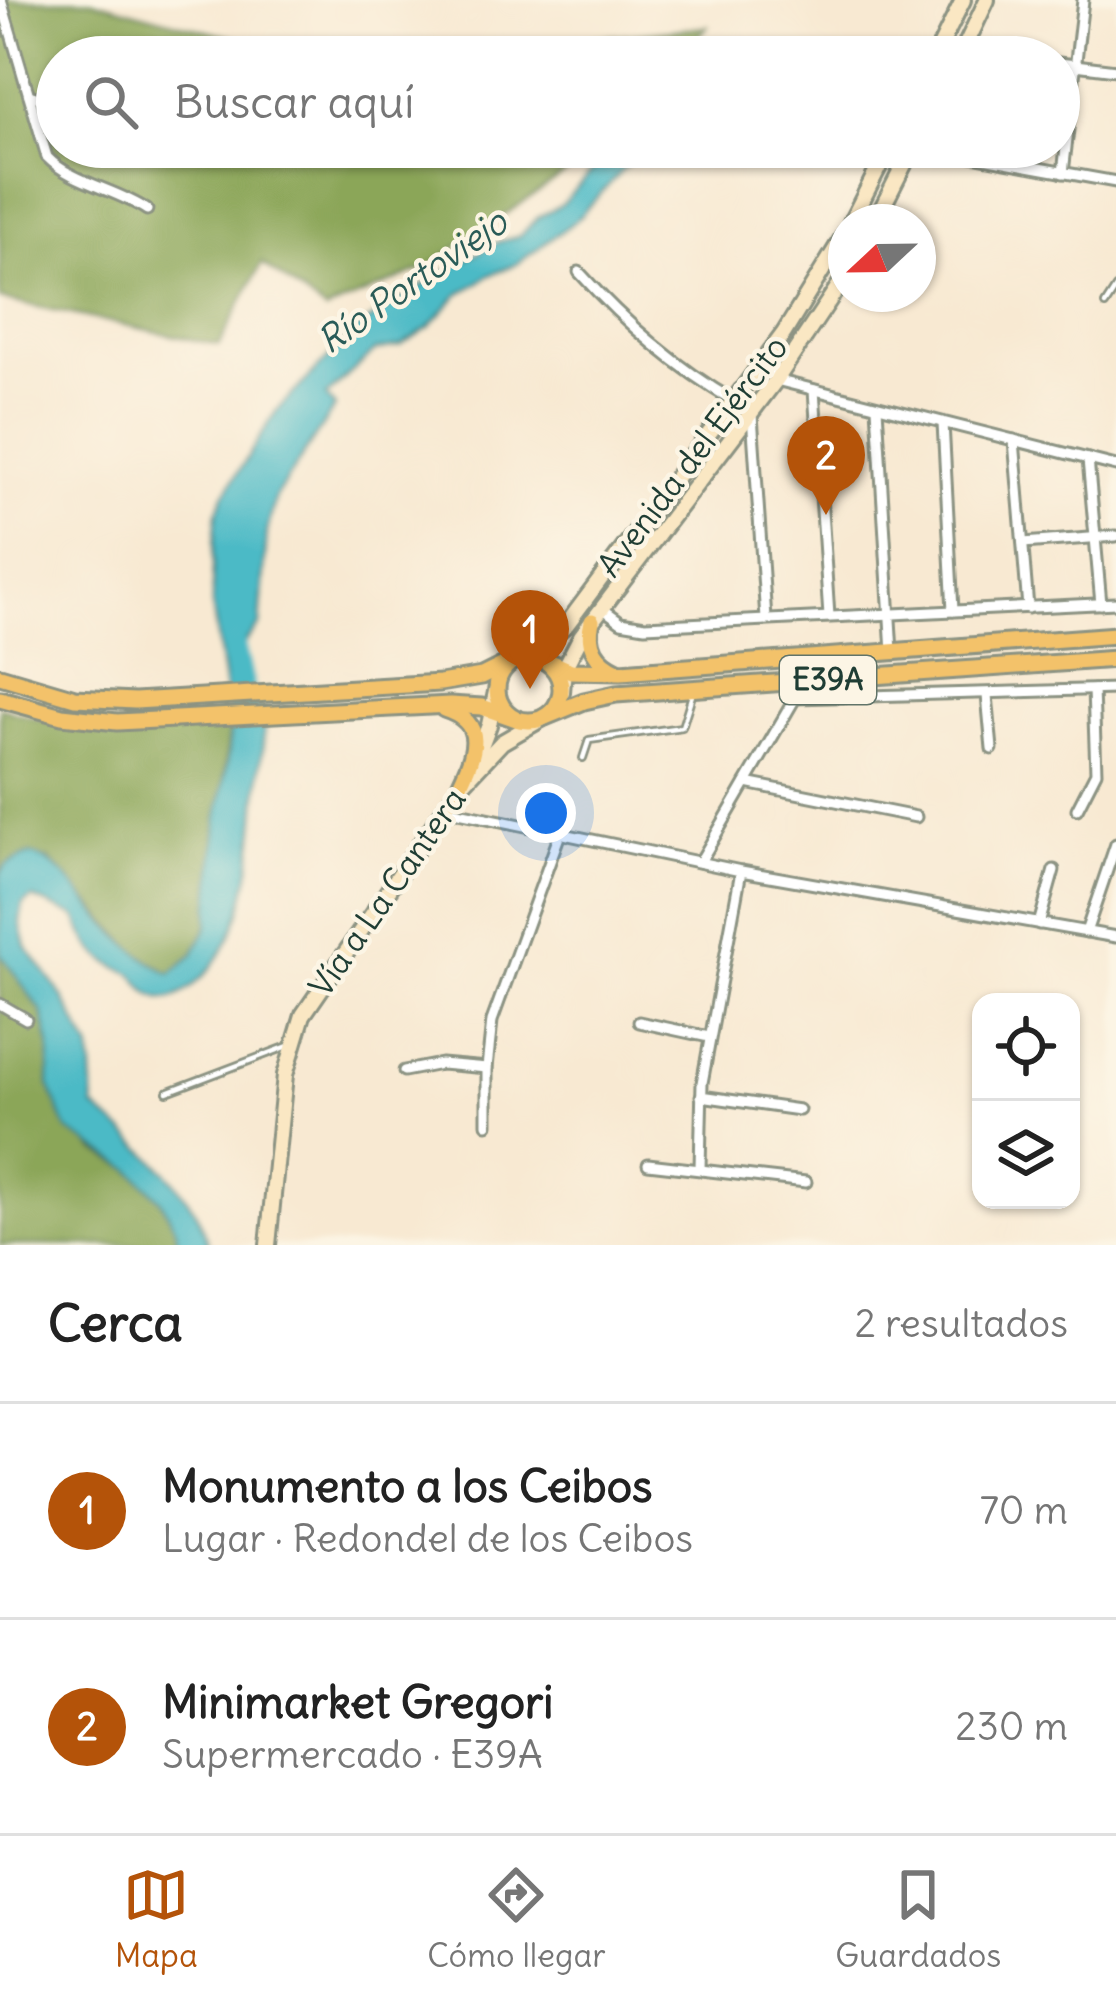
<!DOCTYPE html>
<html lang="es">
<meta charset="utf-8">
<style>
:root{--surface:#fff;--page:#f6f6f6;--text:#222;--muted:#767676;--line:#e0e0e0;--accent:#b45309}
body{margin:0;font-family:Delius,sans-serif;background:var(--page);color:var(--text)}
.controls{position:absolute;right:36px;bottom:36px;display:grid;overflow:hidden;border-radius:24px;box-shadow:0 3px 9px #0004}
.controls button{width:108px;height:108px;display:grid;place-items:center;padding:0;border:0;border-bottom:3px solid var(--line);background:var(--surface);color:var(--text);font:60px sans-serif}
.compass{position:absolute;left:828px;top:204px;width:108px;height:108px;border-radius:50%;background:var(--surface);box-shadow:0 3px 9px #0004;rotate:248deg}
.you{position:absolute;left:546px;top:813px;width:42px;height:42px;margin:-30px;border:9px solid #fff;border-radius:50%;background:#1a73e8;box-shadow:0 0 0 18px #1a73e833}
.badge{display:grid;place-items:center;width:78px;height:78px;border-radius:50%;background:var(--accent);color:#fff;font-size:39px;font-weight:700}
.pin{position:absolute;translate:-50% -99px;filter:drop-shadow(0 3px 6px #0008)}
.pin::after{content:'';position:absolute;top:63px;width:42px;height:36px;background:inherit;clip-path:polygon(0 0,100% 0,50% 100%)}
.list{margin:0;padding:0;list-style:none}
h2{display:flex;justify-content:space-between;align-items:center;height:156px;margin:0;padding:0 48px;font-size:51px}
h2 small{font-size:39px;font-weight:400;color:var(--muted)}
.list li{display:grid;grid-template-columns:78px 1fr auto;gap:36px;align-items:center;box-sizing:border-box;height:216px;padding:0 48px;border-top:3px solid var(--line)}
.list b{display:block;font-size:45px;white-space:nowrap}
.list p{margin:0;font-size:39px;white-space:nowrap;color:var(--muted)}
.list em{font-size:39px;font-style:normal;color:var(--muted)}
.icon{flex:none;width:66px;height:66px;fill:none;stroke:currentColor;stroke-width:2;stroke-linecap:round;stroke-linejoin:round}
.map{position:relative;flex:none;width:1116px;height:1245px;overflow:hidden}
.search{position:absolute;background:var(--surface);box-shadow:0 3px 9px #0004;left:36px;right:36px;top:36px;height:132px;display:flex;align-items:center;gap:30px;box-sizing:border-box;padding:0 42px;border-radius:66px;color:var(--muted);font-size:45px}
.sheet{height:588px;background:var(--surface)}
nav{display:flex;justify-content:space-around;align-items:center;box-sizing:border-box;height:168px;border-top:3px solid var(--line);background:var(--surface);font-size:33px;color:var(--muted)}
nav a{display:grid;justify-items:center;gap:6px}
nav .on{color:var(--accent)}
.map>svg:first-child{display:block}
.forest{fill:#8ba658;stroke:#557246;stroke-width:3}
.water{fill:#4cbac6;stroke:#367c7d;stroke-width:3}
.lines{fill:none;stroke-linecap:round;stroke-linejoin:round}
.river{stroke:#4cbac6;stroke-width:21}
.lane-casing{stroke:#8c9383;stroke-width:10}
.street-casing{stroke:#8c9383;stroke-width:15}
.secondary-casing{stroke:#8c9383;stroke-width:20}
.primary-casing{stroke:#8c9383;stroke-width:21}
.lane{stroke:#fff;stroke-width:4.5}
.street{stroke:#fff;stroke-width:9}
.secondary{stroke:#fae7c3;stroke-width:14}
.primary{stroke:#f3c26a;stroke-width:15}
.labels{text-anchor:middle;stroke-width:9;stroke-linejoin:round;paint-order:stroke}
.shield{fill:#fcf5e5;stroke:#617469;stroke-width:3}
.shield-label{font-size:30px;font-weight:bold;fill:#1f3d34}
.street-label{font-size:33px;fill:#1f3d34;stroke:#fcf5e5}
.water-label{font-size:36px;font-style:italic;fill:#2a5c58;stroke:#fcf5e5}
</style>
<div class="map">
<svg width="1116" height="1245" viewBox="0 0 1116 1245">
<rect width="100%" height="100%" fill="#fcf5e5"/>
<filter id="ink" filterUnits="userSpaceOnUse"><feTurbulence type="fractalNoise" baseFrequency=".00833" numOctaves="2"/><feDisplacementMap in="SourceGraphic" scale="24" xChannelSelector="R" yChannelSelector="G"/><feConvolveMatrix kernelMatrix="1 2 1 2 8 2 1 2 1" color-interpolation-filters="sRGB"/></filter>
<filter id="wash" filterUnits="userSpaceOnUse"><feTurbulence type="fractalNoise" baseFrequency=".004" numOctaves="4" result="noise"/><feDisplacementMap in="SourceGraphic" scale="48" xChannelSelector="R" yChannelSelector="G"/><feGaussianBlur stdDeviation="2.7" result="paint"/><feColorMatrix in="noise" values="0 0 0 0 0 0 0 0 0 0 0 0 0 0 0 0 0 1.4 0 .05"/><feComposite in="paint" operator="in"/></filter>
<g filter="url(#wash)">
<rect width="100%" height="100%" fill="#f8e9d2"/>
<g class="forest">
<polygon points="0,0 91,0 305,57 57,57 57,147 593,147 573,168 428,267 325,311 262,263 219,345 0,299"/>
<polygon points="707,27 679,57 406,57"/>
<path d="M0 707C75 735 152 730 230 724L208 926 193 955 171 974 137 953 48 859 0 874Z"/>
<polygon points="0,953 42,1012 50,1045 49,1085 94,1150 130,1169 160,1199 176,1229 178,1245 0,1245"/>
</g>
<path class="water" d="M614 147H644L575 221 517 264 490 275 457 296 430 326 400 346 375 351 326 396 335 407 276 496 267 532 260 625 234 655 238 681 266 722C251 806 265 926 193 986 183 994 172 1001 159 998 144 993 142 983 132 974 131 973 116 967 115 966 92 954 85 940 76 917L33 898 23 904 20 922 26 946 62 995 91 1050 94 1107C139 1145 193 1186 209 1245H178L176 1229 160 1199 130 1169 67 1130 49 1085 50 1045 42 1012 0 953V874L7 864 30 854C62 863 80 895 102 919 122 941 144 960 171 974L193 955 208 926 217 822 229 752 230 724 212 603 213 552 217 512 224 495 277 410 357 329 440 274 498 242 520 236 537 218 562 204Z"/>
<g class="lines">
<polyline class="river" points="230,625 250,711"/>
</g>
</g>
<g filter="url(#ink)">
<g class="lines">
<defs>
<g id="lane">
<polyline points="1105,305 1116,288"/>
<polyline points="583,758 589,740 682,727 692,695"/>
<polyline points="167,1092 291,1045"/>
</g>
<g id="street">
<path d="M1 0 47 157C72 183 116 189 147 210"/>
<polyline points="940,47 1010,57"/>
<polyline points="1059,63 1116,70"/>
<polyline points="29,95 57,103"/>
<polyline points="922,147 1116,182"/>
<polyline points="1063,173 1083,0"/>
<path d="M579 272C625 323 674 366 734 401"/>
<polyline points="763,361 776,380 1116,466"/>
<polyline points="814,390 829,616"/>
<polyline points="877,407 892,652"/>
<polyline points="752,415 766,619"/>
<polyline points="943,423 953,611"/>
<polyline points="1014,440 1028,608"/>
<polyline points="1088,459 1101,604"/>
<polyline points="1023,543 1116,536"/>
<polyline points="602,608 621,622 645,626 1116,603"/>
<polyline points="987,695 992,749"/>
<polyline points="795,698 1116,689"/>
<polyline points="746,783 916,817"/>
<polyline points="444,809 741,871 1116,937"/>
<polyline points="1077,809 1096,772 1093,690"/>
<polyline points="700,862 805,681"/>
<polyline points="1039,924 1054,870"/>
<polyline points="1086,932 1116,844"/>
<polyline points="0,1004 26,1019"/>
<polyline points="639,1022 709,1037"/>
<polyline points="404,1071 441,1064 487,1068"/>
<polyline points="701,1096 799,1110"/>
<polyline points="487,1124 487,1068 492,1021 561,831"/>
<polyline points="648,1164 806,1182"/>
<polyline points="700,1168 702,1083 741,871"/>
</g>
<g id="secondary">
<polyline points="935,57 963,0"/>
<polyline points="960,57 987,0"/>
<polyline points="851,222 889,147"/>
<polyline points="875,222 913,147"/>
<polyline points="516,659 538,648 567,624 784,333 846,232"/>
<polyline points="562,692 564,669 581,636 776,380 846,275"/>
<polyline points="475,762 489,725 497,687"/>
<polyline points="268,1245 285,1075 303,1015 458,789 502,742 545,717"/>
</g>
<g id="primary">
<path d="M592 621C586 645 596 661 618 671"/>
<circle cx="529" cy="689" r="32"/>
<polyline points="544,659 571,671 621,672 1116,635"/>
<polyline points="0,676 75,698 135,701 440,683 482,676 516,659"/>
<polyline points="0,699 62,716 117,722 450,705 482,707 519,720"/>
<path d="M444 709C491 724 472 758 458 789"/>
<polyline points="545,717 584,701 616,694 1116,659"/>
</g>
</defs>
<use href="#lane" class="lane-casing"/>
<use href="#street" class="street-casing"/>
<use href="#secondary" class="secondary-casing"/>
<use href="#primary" class="primary-casing"/>
<use href="#lane" class="lane"/>
<use href="#street" class="street"/>
<use href="#secondary" class="secondary"/>
<use href="#primary" class="primary"/>
</g>
</g>
<g class="labels">
<rect class="shield" x="780" y="656" width="96" height="48" rx="9"/>
<g class="shield-label">
<text x="828" y="690">E39A</text>
</g>
<g class="street-label">
<text transform="translate(692 456) rotate(-53)" y="12">Avenida del Ejército</text>
<text transform="translate(387 892) rotate(-55)" y="12">Vía a La Cantera</text>
</g>
<g class="water-label">
<text transform="translate(412 281) rotate(-35)" y="13">Río Portoviejo</text>
</g>
</g>
</svg>
<div class="controls">
<button><svg class="icon" aria-label="locate" viewBox="0 0 24 24"><circle cx="12" cy="12" r="6"/><path d="M12 2v4M12 18v4M2 12h4M18 12h4"/></svg></button>
<button><svg class="icon" aria-label="layers" viewBox="0 0 24 24"><path d="M12 4l9 5-9 5-9-5zM3 14l9 5 9-5"/></svg></button>
</div>
<svg class="compass" viewBox="-18 -18 36 36"><path d="M0-13l5 13h-10z" fill="#e53935"/><path d="M0 13l5-13h-10z" fill="#767676"/></svg>
<div class="you"></div>
<div class="pin badge" style="left:530px;top:689px">1</div>
<div class="pin badge" style="left:826px;top:515px">2</div>
<div class="search"><svg class="icon" aria-label="search" viewBox="0 0 24 24"><circle cx="10" cy="10" r="6"/><path d="M15 15l6 6"/></svg>Buscar aquí</div>
</div>
<section class="sheet">
<h2>Cerca<small>2 resultados</small></h2>
<ul class="list">
<li><span class="badge">1</span><div><b>Monumento a los Ceibos</b><p>Lugar · Redondel de los Ceibos</p></div><em>70 m</em></li>
<li><span class="badge">2</span><div><b>Minimarket Gregori</b><p>Supermercado · E39A</p></div><em>230 m</em></li>
</ul>
</section>
<nav>
<a class="on"><svg class="icon" aria-label="map" viewBox="0 0 24 24"><path d="M3 6l6-2 6 2 6-2v14l-6 2-6-2-6 2zM9 4v14M15 6v14"/></svg>Mapa</a>
<a><svg class="icon" aria-label="directions" viewBox="0 0 24 24"><path d="M12 3l9 9-9 9-9-9zM9 14v-3h6M13 9l2 2-2 2"/></svg>Cómo llegar</a>
<a><svg class="icon" aria-label="saved" viewBox="0 0 24 24"><path d="M7 4h10v16l-5-4-5 4z"/></svg>Guardados</a>
</nav>
